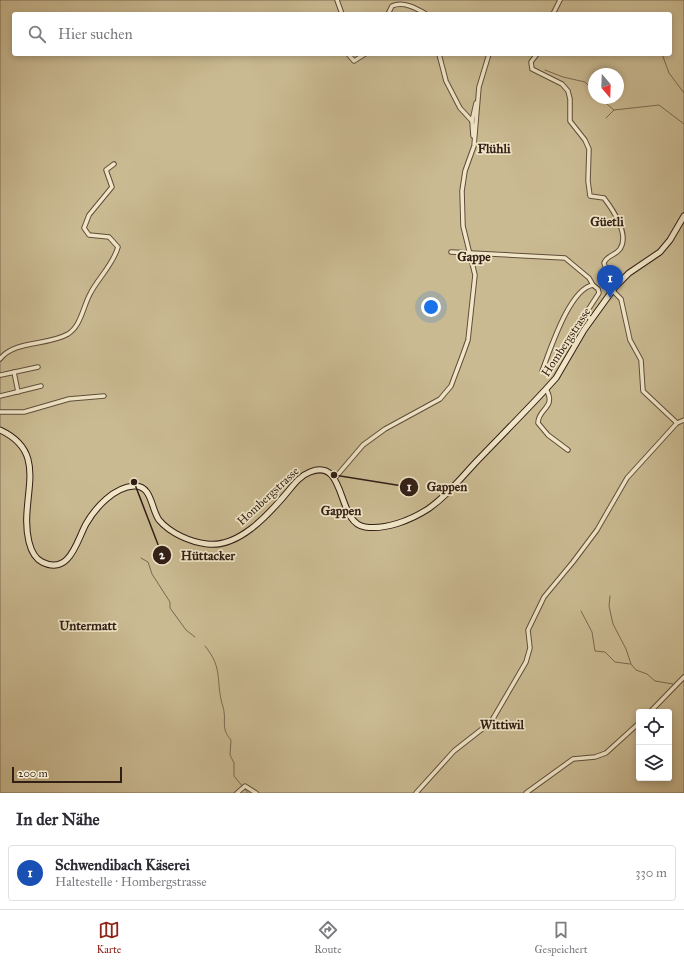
<!DOCTYPE html>
<html lang="de">
<meta charset="utf-8">
<style>
:root{--surface:#fff;--page:#f2f2f3;--text:#2b2b33;--muted:#7c7c81;--line:#e1e1e2;--accent:#8f2418}
body{margin:0;font-family:"IM FELL Great Primer",serif;background:var(--page);color:var(--text)}
.controls{position:absolute;right:12px;bottom:12px;display:grid;overflow:hidden;border-radius:4px;box-shadow:0 2px 6px #0003}
.controls button{width:36px;height:36px;display:grid;place-items:center;padding:0;border:0;border-bottom:1px solid var(--line);background:var(--surface);color:var(--text);font:20px sans-serif}
.compass{position:absolute;left:588px;top:68px;width:36px;height:36px;border-radius:50%;background:var(--surface);box-shadow:0 2px 6px #0003;rotate:161deg}
.scale{position:absolute;left:12px;bottom:10px;width:110px;box-sizing:border-box;padding-left:4px;border:2px solid #311e16;border-top:0;font-size:11px;line-height:14px;white-space:nowrap;color:#311e16;-webkit-text-stroke:3px #f1e7c8;paint-order:stroke}
.you{position:absolute;left:431px;top:307px;width:14px;height:14px;margin:-10px;border:3px solid #fff;border-radius:50%;background:#1a73e8;box-shadow:0 0 0 6px #1a73e833}
.badge{display:grid;place-items:center;width:26px;height:26px;border-radius:50%;background:var(--accent);color:#fff;font-size:13px;font-weight:700}
.pin{position:absolute;translate:-50% -33px;filter:drop-shadow(0 1px 2px #0008)}
.pin::after{content:'';position:absolute;top:21px;width:14px;height:12px;background:inherit;clip-path:polygon(0 0,100% 0,50% 100%)}
.list{margin:0;padding:0;list-style:none}
h2{display:flex;justify-content:space-between;align-items:center;height:52px;margin:0;padding:0 16px;font-size:17px}
h2 small{font-size:13px;font-weight:400;color:var(--muted)}
.list li{display:grid;grid-template-columns:26px 1fr auto;gap:12px;align-items:center;box-sizing:border-box;height:56px;margin:0 8px 8px;padding:0 8px;border:1px solid var(--line);border-radius:4px}
.list b{display:block;font-size:15px;white-space:nowrap}
.list p{margin:0;font-size:13px;white-space:nowrap;color:var(--muted)}
.list em{font-size:13px;font-style:normal;color:var(--muted)}
.icon{flex:none;width:22px;height:22px;fill:none;stroke:currentColor;stroke-width:2;stroke-linecap:round;stroke-linejoin:round}
.map{position:relative;flex:none;width:684px;height:793px;overflow:hidden}
.search{position:absolute;background:var(--surface);box-shadow:0 2px 6px #0003;left:12px;right:12px;top:12px;height:44px;display:flex;align-items:center;gap:10px;box-sizing:border-box;padding:0 14px;border-radius:4px;color:var(--muted);font-size:15px}
.sheet{height:116px;background:var(--surface)}
nav{display:flex;justify-content:space-around;align-items:center;box-sizing:border-box;height:56px;border-top:1px solid var(--line);background:var(--surface);font-size:11px;color:var(--muted)}
nav a{display:grid;justify-items:center;gap:2px}
nav .on{color:var(--accent)}
.map>svg:first-child{display:block}
.green{fill:#caba92;stroke:#7e6c54;fill-rule:evenodd}
.lines{fill:none;stroke-linecap:round;stroke-linejoin:round}
.stream{stroke:#7a6851;stroke-width:1}
.street-casing{stroke:#5f4d3b;stroke-width:5.5}
.secondary-casing{stroke:#311e16;stroke-width:7}
.street{stroke:#f1e7c8;stroke-width:3.5}
.secondary{stroke:#f1e7c8;stroke-width:5}
.labels{text-anchor:middle;stroke-width:3.5;stroke-linejoin:round;paint-order:stroke}
.street-label{font-size:12px;fill:#311e16;stroke:#f1e7c8}
.neighbourhood-label{font-size:13px;font-weight:bold;fill:#311e16;stroke:#f1e7c8}
.leader{fill:none;stroke:#311e16;stroke-width:1.5}
.callout-dot{fill:#311e16;stroke:#f1e7c8;stroke-width:1.5}
.mark-label{font-size:12px;text-anchor:middle;font-weight:bold;fill:#fff}
.callout-label{font-size:13px;text-anchor:middle;font-weight:bold;fill:#311e16;stroke:#f1e7c8;stroke-width:3.5;stroke-linejoin:round;paint-order:stroke}
</style>
<div class="map">
<svg width="684" height="793" viewBox="0 0 684 793">
<rect width="100%" height="100%" fill="#e9daab"/>
<filter id="stains"><feTurbulence type="fractalNoise" baseFrequency=".005" numOctaves="4"/><feColorMatrix values="0 0 0 0 .2 0 0 0 0 .09 0 0 0 0 .02 0 0 0 .5 -.17"/></filter>
<radialGradient id="worn" r=".72"><stop offset=".6" stop-color="#630" stop-opacity="0"/><stop offset="1" stop-color="#630" stop-opacity=".3"/></radialGradient>
<path class="green" d="M0 0H684V793H0ZM14 14H670V54H14ZM594 74H618V98H594ZM639 712H669V778H639Z"/>
<g class="lines">
<g class="stream">
<polyline points="662,54 669,73 684,93"/>
<polyline points="545,70 563,77 585,82 594,91"/>
<polyline points="600,98 614,110 659,105 684,124"/>
<polyline points="606,118 614,110"/>
<polyline points="141,558 148,562 152,574 170,602 170,608 186,630 195,637"/>
<polyline points="610,596 609,606 613,624 626,649 631,664 636,670 647,674 655,681 673,684"/>
<polyline points="581,611 592,632 595,651 605,652 615,662 630,664"/>
<path d="M205 646C224 669 215 681 223 707 227 720 220 728 231 740L230 755 234 763V776L243 787"/>
<polyline points="245,789 248,793"/>
</g>
<defs>
<g id="street">
<polyline points="337,0 342,14"/>
<path d="M388 14 392 6C403 1 416 8 426 14"/>
<polyline points="553,14 560,0"/>
<polyline points="348,54 354,61 365,54"/>
<polyline points="439,54 446,81 460,108 472,121 473,136"/>
<path d="M537 54 531 62 532 69 562 84 568 91 570 99V121L585 140 589 149 588 181 590 196 604 198C613 210 630 234 620 249 615 256 607 255 604 263L609 279 615 287"/>
<polyline points="472,121 476,103"/>
<polyline points="451,252 565,258 589,278 593,285"/>
<polyline points="613,291 621,299 630,340 641,360 643,391 677,423"/>
<path d="M0 359C15 340 47 346 68 334 81 326 83 307 90 294 98 278 113 265 118 247L109 237 89 235 84 228 89 215 112 187 106 170 114 164"/>
<path d="M542 371C550 351 569 289 593 285L598 289 599 293 586 313 591 320"/>
<polyline points="14,372 18,392"/>
<polyline points="1,375 38,367"/>
<path d="M546 389C557 408 538 408 538 423L548 435 568 450"/>
<polyline points="0,396 41,386"/>
<polyline points="0,412 24,412 69,399 104,396"/>
<polyline points="334,479 363,445 385,429 440,399 451,386 463,354 468,340 475,275 463,226 462,191 465,171 474,146 479,87 489,54"/>
<polyline points="650,712 684,677"/>
<polyline points="237,793 245,786 256,793"/>
<polyline points="416,793 454,751 491,722 526,662 530,648 528,630 544,597 573,562 597,530 627,478 677,423 684,420"/>
<polyline points="526,793 573,759 595,757 606,753 639,723"/>
</g>
<path id="secondary" d="M0 430C52 454 18 498 29 542 31 550 34 558 42 562 70 576 77 540 86 524 95 508 114 487 134 486 152 485 151 509 159 520 170 533 190 542 207 544 238 548 267 516 285 495 292 487 299 476 310 472 347 457 336 523 365 527 386 530 411 520 428 509 447 496 461 478 476 462 499 438 523 414 546 389L556 378 584 330 615 287 629 273 660 252 670 240 684 216"/>
</defs>
<use href="#street" class="street-casing"/>
<use href="#secondary" class="secondary-casing"/>
<use href="#street" class="street"/>
<use href="#secondary" class="secondary"/>
</g>
<g class="labels">
<g class="street-label">
<text transform="translate(566 342) rotate(-57)" y="4">Hombergstrasse</text>
<text transform="translate(268 496) rotate(-43)" y="4">Hombergstrasse</text>
</g>
<g class="neighbourhood-label">
<text x="494" y="153">Flühli</text>
<text x="607" y="226">Güetli</text>
<text x="474" y="261">Gappe</text>
<text x="341" y="515">Gappen</text>
<text x="88" y="630">Untermatt</text>
<text x="502" y="729">Wittiwil</text>
</g>
</g>
<path class="leader" d="M334 475L409 487M134 482L162 555"/>
<g class="callout-dot">
<circle cx="334" cy="475" r="4"/>
<circle cx="134" cy="482" r="4"/>
<circle cx="409" cy="487" r="10"/>
<circle cx="162" cy="555" r="10"/>
</g>
<g class="mark-label">
<text x="409" y="491">1</text>
<text x="162" y="559">2</text>
</g>
<g class="callout-label">
<text x="447" y="491">Gappen</text>
<text x="208" y="560">Hüttacker</text>
</g>
<rect width="100%" height="100%" filter="url(#stains)"/>
<rect width="100%" height="100%" fill="url(#worn)"/>
</svg>
<div class="controls">
<button><svg class="icon" aria-label="locate" viewBox="0 0 24 24"><circle cx="12" cy="12" r="6"/><path d="M12 2v4M12 18v4M2 12h4M18 12h4"/></svg></button>
<button><svg class="icon" aria-label="layers" viewBox="0 0 24 24"><path d="M12 4l9 5-9 5-9-5zM3 14l9 5 9-5"/></svg></button>
</div>
<svg class="compass" viewBox="-18 -18 36 36"><path d="M0-13l5 13h-10z" fill="#e53935"/><path d="M0 13l5-13h-10z" fill="#7c7c81"/></svg>
<div class="scale">200 m</div>
<div class="you"></div>
<div class="pin badge" style="left:610px;top:298px;background:#1a4fb4">1</div>
<div class="search"><svg class="icon" aria-label="search" viewBox="0 0 24 24"><circle cx="10" cy="10" r="6"/><path d="M15 15l6 6"/></svg>Hier suchen</div>
</div>
<section class="sheet">
<h2>In der Nähe<small></small></h2>
<ul class="list">
<li><span class="badge" style="background:#1a4fb4">1</span><div><b>Schwendibach Käserei</b><p>Haltestelle · Hombergstrasse</p></div><em>330 m</em></li>
</ul>
</section>
<nav>
<a class="on"><svg class="icon" aria-label="map" viewBox="0 0 24 24"><path d="M3 6l6-2 6 2 6-2v14l-6 2-6-2-6 2zM9 4v14M15 6v14"/></svg>Karte</a>
<a><svg class="icon" aria-label="directions" viewBox="0 0 24 24"><path d="M12 3l9 9-9 9-9-9zM9 14v-3h6M13 9l2 2-2 2"/></svg>Route</a>
<a><svg class="icon" aria-label="saved" viewBox="0 0 24 24"><path d="M7 4h10v16l-5-4-5 4z"/></svg>Gespeichert</a>
</nav>
